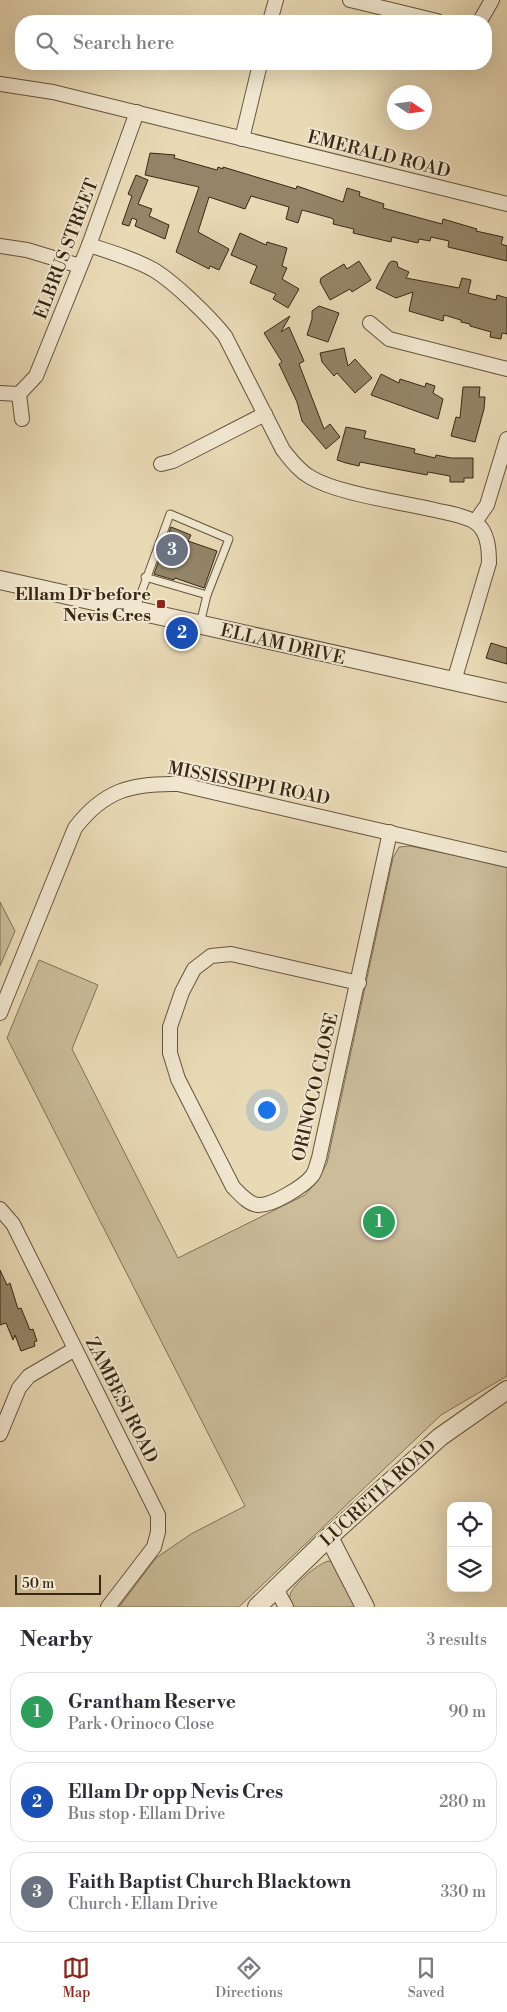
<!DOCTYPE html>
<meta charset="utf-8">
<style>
:root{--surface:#fff;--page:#f2f2f3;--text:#2b2b33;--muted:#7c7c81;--line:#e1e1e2;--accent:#8f2418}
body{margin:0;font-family:"Libre Bodoni",serif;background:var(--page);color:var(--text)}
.controls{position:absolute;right:15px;bottom:15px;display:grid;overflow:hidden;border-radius:10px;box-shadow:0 5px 20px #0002}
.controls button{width:45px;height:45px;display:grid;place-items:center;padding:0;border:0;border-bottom:1px solid var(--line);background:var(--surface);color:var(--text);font:25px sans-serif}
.compass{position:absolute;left:387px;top:85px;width:45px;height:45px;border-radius:50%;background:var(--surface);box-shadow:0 5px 20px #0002;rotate:103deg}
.scale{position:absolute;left:15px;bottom:12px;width:86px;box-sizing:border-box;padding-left:5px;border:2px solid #372814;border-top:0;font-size:14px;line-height:18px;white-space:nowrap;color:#372814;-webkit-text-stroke:4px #f1e7d0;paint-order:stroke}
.you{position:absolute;left:266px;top:1109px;width:18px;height:18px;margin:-12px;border:4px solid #fff;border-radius:50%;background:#1a73e8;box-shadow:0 0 0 8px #1a73e833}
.badge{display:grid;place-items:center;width:32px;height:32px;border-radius:50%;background:var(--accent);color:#fff;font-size:16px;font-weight:700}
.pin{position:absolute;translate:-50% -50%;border:2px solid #fff;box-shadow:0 1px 5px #0006}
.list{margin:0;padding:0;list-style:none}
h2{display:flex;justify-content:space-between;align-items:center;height:65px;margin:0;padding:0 20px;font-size:21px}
h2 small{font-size:16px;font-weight:400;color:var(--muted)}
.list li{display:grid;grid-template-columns:32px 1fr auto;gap:15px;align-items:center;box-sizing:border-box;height:80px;margin:0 10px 10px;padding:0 10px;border:1px solid var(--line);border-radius:20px}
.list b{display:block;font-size:19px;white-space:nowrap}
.list p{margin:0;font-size:16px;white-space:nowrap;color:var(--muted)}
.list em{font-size:16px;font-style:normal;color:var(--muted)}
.icon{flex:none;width:28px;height:28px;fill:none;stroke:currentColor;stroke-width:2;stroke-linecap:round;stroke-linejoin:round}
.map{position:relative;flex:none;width:507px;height:1607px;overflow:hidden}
.search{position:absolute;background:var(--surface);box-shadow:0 5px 20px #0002;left:15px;right:15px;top:15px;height:55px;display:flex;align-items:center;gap:12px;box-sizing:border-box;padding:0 18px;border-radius:20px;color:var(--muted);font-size:19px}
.sheet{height:335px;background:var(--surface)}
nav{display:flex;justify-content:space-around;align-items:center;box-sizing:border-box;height:70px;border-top:1px solid var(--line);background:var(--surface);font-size:14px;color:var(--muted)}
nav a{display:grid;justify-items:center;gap:2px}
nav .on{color:var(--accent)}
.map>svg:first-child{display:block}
.green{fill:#cbbc9a;stroke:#817257}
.building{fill:#948568;stroke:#372814}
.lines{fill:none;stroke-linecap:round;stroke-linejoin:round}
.service-casing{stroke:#64543c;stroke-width:9}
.minor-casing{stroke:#64543c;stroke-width:16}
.tertiary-casing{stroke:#64543c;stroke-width:20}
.service{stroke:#f1e7d0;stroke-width:7}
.minor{stroke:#f1e7d0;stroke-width:14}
.tertiary{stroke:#f1e7d0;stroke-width:18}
.poi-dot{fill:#8f2418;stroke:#f1e7d0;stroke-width:2}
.labels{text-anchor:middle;stroke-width:4;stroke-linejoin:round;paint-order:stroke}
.street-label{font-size:18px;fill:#372814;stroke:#f1e7d0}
.poi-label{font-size:18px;font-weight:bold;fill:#372814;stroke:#f1e7d0;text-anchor:end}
</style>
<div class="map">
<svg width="507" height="1607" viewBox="0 0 507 1607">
<rect width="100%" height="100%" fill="#e9dab6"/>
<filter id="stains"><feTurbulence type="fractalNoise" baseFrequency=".004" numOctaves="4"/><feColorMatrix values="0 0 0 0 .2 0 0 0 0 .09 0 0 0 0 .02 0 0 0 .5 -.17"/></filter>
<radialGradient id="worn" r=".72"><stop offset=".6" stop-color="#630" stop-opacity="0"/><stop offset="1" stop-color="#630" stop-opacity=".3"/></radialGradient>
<g class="green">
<polygon points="410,846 507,866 507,1376 441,1415 239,1607 119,1607 156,1558 191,1534 245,1506 7,1038 39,960 98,985 72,1049 178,1258 305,1195 317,1181 327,1163 393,858 399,847"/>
<polygon points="0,902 15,931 0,966"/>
<path d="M329 1561 333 1563 357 1607H293C291 1603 289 1599 290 1595 292 1585 320 1562 329 1561Z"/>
</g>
<g class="building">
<polygon points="150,153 175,155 174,158 217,170 218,167 223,169 223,167 296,189 297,186 343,202 347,188 360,192 359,196 384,204 383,208 442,224 443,219 477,229 476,231 503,237 501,244 507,246 507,261 448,247 449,241 431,237 430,241 419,239 418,243 392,237 391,242 353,233 354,229 333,224 334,220 331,218 302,210 298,223 286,219 289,207 251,196 245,209 209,197 198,232 229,249 219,270 210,266 209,269 176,252 199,187 145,175"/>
<polygon points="136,175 148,180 138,204 152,209 149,216 169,225 165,239 135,226 137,220 132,218 129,226 122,224 132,196 128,194"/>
<polygon points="240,233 266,245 267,242 287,248 282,266 287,268 282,279 299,289 288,308 273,299 276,294 250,283 257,266 231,255"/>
<polygon points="359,261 371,280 352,292 350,289 330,300 320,282 321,278 344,264 347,269"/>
<polygon points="392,261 397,262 398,267 409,272 406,278 459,288 462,278 471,280 468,293 496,300 497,295 507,298 507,334 502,333 501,339 490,337 491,332 470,326 470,324 461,322 461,320 444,315 443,321 409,311 413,292 396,298 376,288 389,263"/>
<polygon points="319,306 339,313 328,342 307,335 312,319 312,311"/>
<polygon points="290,316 281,332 289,327 304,361 299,364 324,429 330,424 340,437 326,449 302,421 297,402 279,364 282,362 264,333"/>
<polygon points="344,348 348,366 355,359 372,378 355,393 337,373 334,376 322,362 320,353"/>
<polygon points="381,374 399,383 400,379 425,387 426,383 435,386 433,393 443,399 438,419 371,395"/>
<polygon points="463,387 480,387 479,397 485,397 484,409 475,442 451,436 456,417 460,418"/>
<polygon points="346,427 366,431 364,438 415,449 414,453 435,458 436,455 451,458 473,458 473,478 464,478 464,482 450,482 450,476 428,472 427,475 360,462 359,466 346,463 337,460"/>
<polygon points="171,527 191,535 188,541 217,551 204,588 175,578 174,580 154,574"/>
<polygon points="491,643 507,648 507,664 486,658"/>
<polygon points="0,1270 7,1285 10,1283 18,1309 21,1308 30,1330 33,1329 37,1341 34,1342 35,1346 21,1351 15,1335 13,1340 6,1323 0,1325"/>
</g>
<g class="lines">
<defs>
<g id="service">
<polyline points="145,577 207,595"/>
<polyline points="135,610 170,514 229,539 207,595 200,624"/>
</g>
<g id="minor">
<polyline points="350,0 437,21"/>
<polyline points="270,21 276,0"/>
<polyline points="480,21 492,0"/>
<polyline points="0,84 53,92 507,204"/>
<polyline points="242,139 260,64"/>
<path d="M89 245C111 252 134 259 154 270 175 283 209 316 225 336L283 450C291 460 299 471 310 477 338 494 401 502 435 510 447 513 464 515 475 522 488 531 489 549 489 563L454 681"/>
<polyline points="0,246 27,250 80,266"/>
<polyline points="370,323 389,339 507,369"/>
<polyline points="0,393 19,394 36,376 89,245 137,112"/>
<polyline points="19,394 22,419"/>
<polyline points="161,464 173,461 265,414"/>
<polyline points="475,522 487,505 507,439"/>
<path d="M359 983 231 954 211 956 194 969 182 992 170 1027V1053L178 1079 233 1187C240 1194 248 1204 258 1205 272 1206 304 1186 312 1176 316 1171 317 1163 319 1158L390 832"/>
<path d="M0 1013 75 828C104 790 132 783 178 784L507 860"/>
<polyline points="0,1209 13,1224 158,1515 158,1532 154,1547 108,1607"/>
<polyline points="0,1434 19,1388 29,1376 75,1349"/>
<polyline points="276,1589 286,1607"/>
</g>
<g id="tertiary">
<polyline points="0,580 507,693"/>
<polyline points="329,1537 365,1607"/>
<polyline points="257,1607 329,1537 440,1437 507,1390"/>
</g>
</defs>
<use href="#service" class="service-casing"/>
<use href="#minor" class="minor-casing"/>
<use href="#tertiary" class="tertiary-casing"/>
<use href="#service" class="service"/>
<use href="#minor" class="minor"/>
<use href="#tertiary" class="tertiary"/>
</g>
<rect class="poi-dot" x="156" y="599" width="10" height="10" rx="2.5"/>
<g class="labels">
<g class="street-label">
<text transform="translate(379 154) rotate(14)" y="6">EMERALD ROAD</text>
<text transform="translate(66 249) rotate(-69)" y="6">ELBRUS STREET</text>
<text transform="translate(283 644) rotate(13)" y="6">ELLAM DRIVE</text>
<text transform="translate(249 783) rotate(11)" y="6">MISSISSIPPI ROAD</text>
<text transform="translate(315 1087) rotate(-77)" y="6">ORINOCO CLOSE</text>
<text transform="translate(122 1400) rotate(63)" y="6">ZAMBESI ROAD</text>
<text transform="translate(378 1493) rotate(-42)" y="6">LUCRETIA ROAD</text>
</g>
<g class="poi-label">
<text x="151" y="600">Ellam Dr before<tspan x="151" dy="21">Nevis Cres</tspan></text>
</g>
</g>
<rect width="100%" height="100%" filter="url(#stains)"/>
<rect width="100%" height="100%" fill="url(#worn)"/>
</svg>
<div class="controls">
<button><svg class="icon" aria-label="locate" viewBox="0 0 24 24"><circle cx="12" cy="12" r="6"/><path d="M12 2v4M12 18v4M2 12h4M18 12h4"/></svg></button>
<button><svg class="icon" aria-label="layers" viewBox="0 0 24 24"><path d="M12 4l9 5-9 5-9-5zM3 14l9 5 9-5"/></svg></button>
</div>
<svg class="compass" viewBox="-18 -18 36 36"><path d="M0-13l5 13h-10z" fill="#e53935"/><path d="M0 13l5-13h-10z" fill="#7c7c81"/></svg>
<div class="scale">50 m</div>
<div class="you"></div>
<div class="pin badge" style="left:379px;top:1222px;background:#2e9e5b">1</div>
<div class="pin badge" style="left:182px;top:633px;background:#1a4fb4">2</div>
<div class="pin badge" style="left:172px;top:550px;background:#6b7280">3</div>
<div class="search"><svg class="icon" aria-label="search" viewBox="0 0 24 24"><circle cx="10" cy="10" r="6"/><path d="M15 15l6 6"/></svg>Search here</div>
</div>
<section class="sheet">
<h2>Nearby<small>3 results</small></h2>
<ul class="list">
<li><span class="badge" style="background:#2e9e5b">1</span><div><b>Grantham Reserve</b><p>Park · Orinoco Close</p></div><em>90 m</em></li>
<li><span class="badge" style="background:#1a4fb4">2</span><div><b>Ellam Dr opp Nevis Cres</b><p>Bus stop · Ellam Drive</p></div><em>280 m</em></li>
<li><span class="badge" style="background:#6b7280">3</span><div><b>Faith Baptist Church Blacktown</b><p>Church · Ellam Drive</p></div><em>330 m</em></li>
</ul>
</section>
<nav>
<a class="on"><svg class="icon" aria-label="map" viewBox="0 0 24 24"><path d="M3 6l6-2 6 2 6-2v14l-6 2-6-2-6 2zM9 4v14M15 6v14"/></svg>Map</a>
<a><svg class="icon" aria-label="directions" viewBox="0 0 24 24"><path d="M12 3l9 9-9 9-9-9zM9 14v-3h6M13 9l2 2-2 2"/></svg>Directions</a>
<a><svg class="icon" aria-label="saved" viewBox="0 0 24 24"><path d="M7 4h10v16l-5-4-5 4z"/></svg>Saved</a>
</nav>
